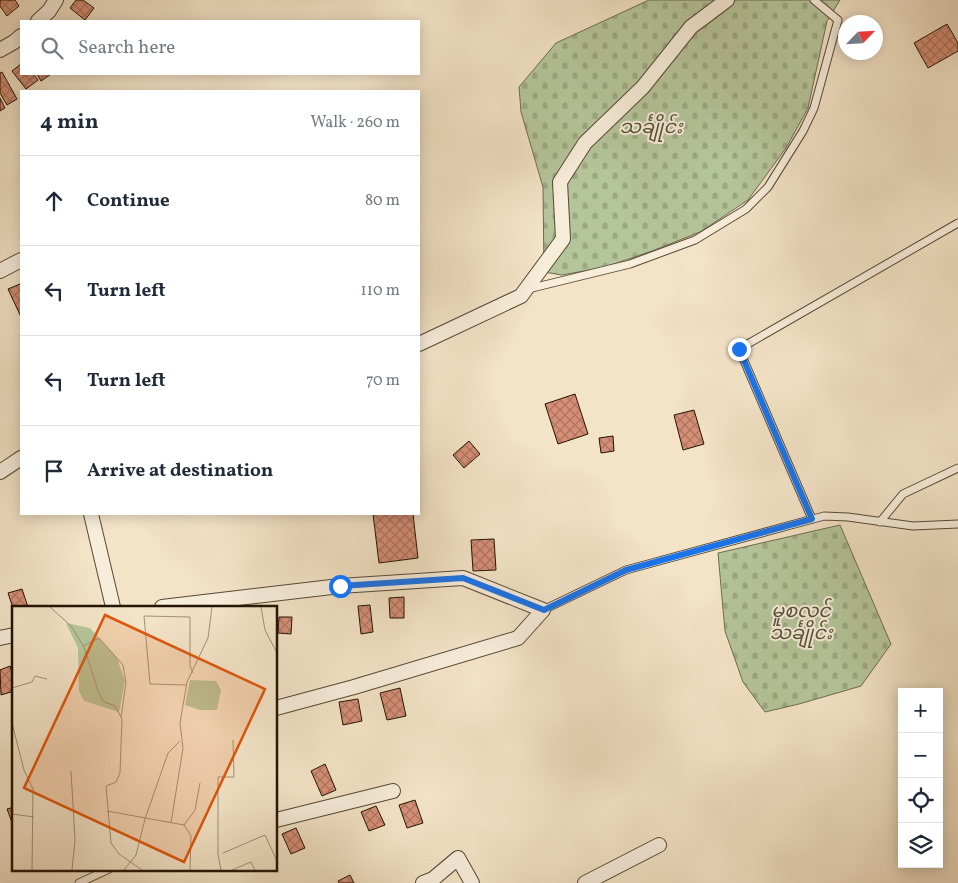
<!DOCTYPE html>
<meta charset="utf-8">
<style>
:root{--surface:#fff;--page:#f2f2f3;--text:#1f2937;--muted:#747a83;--line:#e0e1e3}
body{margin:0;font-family:Vollkorn,"Noto Sans Myanmar",serif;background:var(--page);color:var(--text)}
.controls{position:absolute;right:15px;bottom:15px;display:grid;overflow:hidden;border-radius:0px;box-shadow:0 2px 12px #0003}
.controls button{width:45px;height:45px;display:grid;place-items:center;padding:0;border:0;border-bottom:1px solid var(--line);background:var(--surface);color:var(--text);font:25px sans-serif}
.compass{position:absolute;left:838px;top:15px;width:45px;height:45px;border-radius:50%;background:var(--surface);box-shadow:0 2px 12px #0003;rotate:65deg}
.stop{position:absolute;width:15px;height:15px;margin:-11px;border:4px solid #1a73e8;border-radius:50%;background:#fff}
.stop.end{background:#1a73e8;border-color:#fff;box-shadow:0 1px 5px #0008}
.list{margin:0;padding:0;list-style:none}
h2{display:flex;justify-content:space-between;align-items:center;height:65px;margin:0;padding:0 20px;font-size:21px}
h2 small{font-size:16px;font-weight:400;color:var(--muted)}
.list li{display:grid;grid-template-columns:32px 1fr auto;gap:15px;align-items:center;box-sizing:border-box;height:90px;padding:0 20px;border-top:1px solid var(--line)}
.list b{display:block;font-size:19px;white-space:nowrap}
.list em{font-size:16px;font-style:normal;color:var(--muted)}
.icon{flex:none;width:28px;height:28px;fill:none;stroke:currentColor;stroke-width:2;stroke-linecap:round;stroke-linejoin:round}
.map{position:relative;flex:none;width:958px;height:883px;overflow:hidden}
.search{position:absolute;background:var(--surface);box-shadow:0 2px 12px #0003;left:20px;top:20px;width:400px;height:55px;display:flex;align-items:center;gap:12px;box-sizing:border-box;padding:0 18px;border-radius:0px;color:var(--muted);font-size:19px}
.panel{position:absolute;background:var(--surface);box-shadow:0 2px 12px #0003;left:20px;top:90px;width:400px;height:425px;border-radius:0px}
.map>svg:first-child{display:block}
.cemetery{fill:url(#cemetery-stones);stroke:#6c6c4e}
.building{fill:url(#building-cross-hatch);stroke:#231403}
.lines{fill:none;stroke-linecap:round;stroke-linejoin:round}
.service-casing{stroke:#574834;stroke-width:9}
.minor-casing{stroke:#574834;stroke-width:16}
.service{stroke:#f7eddb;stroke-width:7}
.minor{stroke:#f7eddb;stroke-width:14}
.route{stroke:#1a73e8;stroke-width:6}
.labels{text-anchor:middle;stroke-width:4;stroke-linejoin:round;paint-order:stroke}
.park-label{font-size:19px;font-style:italic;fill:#565238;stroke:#f7eddb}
.inset-road{fill:none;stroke:#a09079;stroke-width:1}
.view{fill:#de560c;fill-opacity:0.15;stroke:#de560c;stroke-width:2.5}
.inset-edge{fill:none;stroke:#231403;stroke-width:2.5}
</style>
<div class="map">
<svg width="958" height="883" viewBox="0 0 958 883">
<defs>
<pattern id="cemetery-stones" width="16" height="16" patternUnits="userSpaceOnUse" patternTransform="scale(1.25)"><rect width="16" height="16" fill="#b5c59a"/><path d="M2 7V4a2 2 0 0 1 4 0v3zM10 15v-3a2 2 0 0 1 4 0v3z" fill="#9ba883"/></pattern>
<pattern id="building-cross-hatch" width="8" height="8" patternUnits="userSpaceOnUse" patternTransform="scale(1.25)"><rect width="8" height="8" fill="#d68f76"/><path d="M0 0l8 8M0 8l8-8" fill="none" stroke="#ad745f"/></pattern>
</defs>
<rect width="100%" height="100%" fill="#f3e3c7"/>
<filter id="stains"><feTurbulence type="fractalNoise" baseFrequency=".004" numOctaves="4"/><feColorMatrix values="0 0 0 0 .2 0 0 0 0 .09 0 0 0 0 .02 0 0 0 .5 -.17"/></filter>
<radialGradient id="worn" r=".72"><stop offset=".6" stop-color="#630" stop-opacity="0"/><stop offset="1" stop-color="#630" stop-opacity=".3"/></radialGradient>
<g class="cemetery">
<polygon points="649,0 840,0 827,21 808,108 786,148 748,200 700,232 652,251 605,267 562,275 544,272 543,187 521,112 519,87 556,43"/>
<polygon points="840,525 891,644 861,686 799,704 765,712 743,682 725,631 718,553"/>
</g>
<g class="building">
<polygon points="0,0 15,0 19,6 7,16 0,6"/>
<polygon points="76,0 83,0 94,8 85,20 70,8"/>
<polygon points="947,24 958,43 958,51 928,68 914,43"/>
<polygon points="21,64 21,74 33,74 38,80 26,89 12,71"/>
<polygon points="2,72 17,99 7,105 0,93 0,73"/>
<polygon points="37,74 51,74 41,81"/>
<polygon points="0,98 5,108 0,111"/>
<polygon points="20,284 21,287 21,317 8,289"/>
<polygon points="575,394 588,434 558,444 545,404"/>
<polygon points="694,410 704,444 683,450 674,415"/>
<polygon points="613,436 614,451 601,453 599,438"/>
<polygon points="469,441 480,454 464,468 453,455"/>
<polygon points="373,514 413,514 418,558 379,563"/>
<polygon points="494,539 496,570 473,571 471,540"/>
<polygon points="22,589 28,607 14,607 14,611 8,593"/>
<polygon points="404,597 404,618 390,618 389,598"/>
<polygon points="370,605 373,632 361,634 358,606"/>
<polygon points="279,617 292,617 291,634 278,633"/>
<polygon points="10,666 14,678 14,691 1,695 0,670"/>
<polygon points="400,688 406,716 387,720 380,693"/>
<polygon points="358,699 362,721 343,725 339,702"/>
<polygon points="325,764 336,790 322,796 311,771"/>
<polygon points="415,800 423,823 407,828 399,805"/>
<polygon points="376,806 385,825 369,831 361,812"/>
<polygon points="14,807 14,825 13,825 7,809"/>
<polygon points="296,828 305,848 291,854 282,834"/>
<polygon points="350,875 354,883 339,883 338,881"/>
</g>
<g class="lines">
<defs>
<g id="service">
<polyline points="528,289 630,264 695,240 746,209 768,187 803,131 814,108 838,20 814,0"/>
<polyline points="812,519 739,349 958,223"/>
<polyline points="880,522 903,494 958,468"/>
<polyline points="543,610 626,570 824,516 848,517 913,526 958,524"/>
<polyline points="79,883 109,869"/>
</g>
<g id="minor">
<polyline points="38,21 49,11 56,0"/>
<polyline points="0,50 14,42 21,36"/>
<polyline points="0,271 21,260"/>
<polyline points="419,344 521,296 563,239 560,182 585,143 643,87 691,27 727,0"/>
<polyline points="0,472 21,458"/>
<polyline points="91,514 113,607"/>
<polyline points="162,607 340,586 463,578 543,610 518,638 354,687 276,708"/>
<polyline points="0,638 14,635"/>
<polyline points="276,820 393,791"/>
<polyline points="423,883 433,879 458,858 472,883"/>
<polyline points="585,883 659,845"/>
</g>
</defs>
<use href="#service" class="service-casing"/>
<use href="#minor" class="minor-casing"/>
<use href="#service" class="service"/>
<use href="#minor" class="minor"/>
</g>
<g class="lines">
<polyline class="route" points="340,586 463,578 544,610 626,570 812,519 739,349"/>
</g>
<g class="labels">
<g class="park-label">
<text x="651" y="133">သင်္ချိုင်း</text>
<text x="801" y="617">မူစလင်<tspan x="801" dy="22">သင်္ချိုင်း</tspan></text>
</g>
</g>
<g transform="translate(12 606)">
<rect width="265" height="265" fill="#f3e3c7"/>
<path d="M54 17 78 22 105 52 113 75 107 106 72 95 67 85 66 42ZM178 74 204 75 209 84 205 104H188L173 99Z" fill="#b5c59a"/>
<path class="inset-road" d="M38 1 59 20 72 41 87 88 92 96 103 100 110 113 108 167 104 176 94 180 99 237 107 248 130 264M249 1 253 24 265 47M71 40 87 32 111 59 114 77 109 111M175 79 138 78 132 10 178 11V60L181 67M0 82 20 76 23 70 35 73M0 117 12 164 21 183 20 264M59 165 63 234 60 264M95 205 172 219 179 230 178 264M0 208 22 211M159 217 171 142 168 117 175 76 196 32 200 1M172 219 183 204 188 177M211 247 253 229 265 255M112 264 124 249 133 213 156 147 168 135M209 264 206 248V171H222L221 134M220 264 239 256 243 264"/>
<path class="view" d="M93 9 253 83 172 256 12 182Z"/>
<rect width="265" height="265" class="inset-edge"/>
</g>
<rect width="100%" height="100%" filter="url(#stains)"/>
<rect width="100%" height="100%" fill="url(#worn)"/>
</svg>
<div class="controls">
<button>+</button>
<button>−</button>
<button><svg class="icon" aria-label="locate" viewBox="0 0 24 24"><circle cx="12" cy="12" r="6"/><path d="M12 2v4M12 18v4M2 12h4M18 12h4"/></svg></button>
<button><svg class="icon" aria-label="layers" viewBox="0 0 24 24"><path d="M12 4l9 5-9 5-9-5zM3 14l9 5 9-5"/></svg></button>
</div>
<svg class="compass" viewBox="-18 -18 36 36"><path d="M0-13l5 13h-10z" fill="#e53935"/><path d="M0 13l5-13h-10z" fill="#747a83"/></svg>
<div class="stop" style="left:340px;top:586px"></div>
<div class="stop end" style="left:739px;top:349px"></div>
<div class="search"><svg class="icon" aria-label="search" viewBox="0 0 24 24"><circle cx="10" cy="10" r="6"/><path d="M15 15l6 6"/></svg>Search here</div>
<section class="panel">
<h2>4 min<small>Walk · 260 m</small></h2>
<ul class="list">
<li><svg class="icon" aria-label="ahead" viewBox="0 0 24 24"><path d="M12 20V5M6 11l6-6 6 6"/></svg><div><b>Continue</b></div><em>80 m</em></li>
<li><svg class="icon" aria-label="left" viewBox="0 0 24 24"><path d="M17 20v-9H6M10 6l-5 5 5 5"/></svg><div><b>Turn left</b></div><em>110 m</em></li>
<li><svg class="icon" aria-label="left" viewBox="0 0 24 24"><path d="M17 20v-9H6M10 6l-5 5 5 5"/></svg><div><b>Turn left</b></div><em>70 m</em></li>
<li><svg class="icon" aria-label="arrive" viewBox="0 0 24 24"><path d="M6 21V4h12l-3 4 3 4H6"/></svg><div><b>Arrive at destination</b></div></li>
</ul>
</section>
</div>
